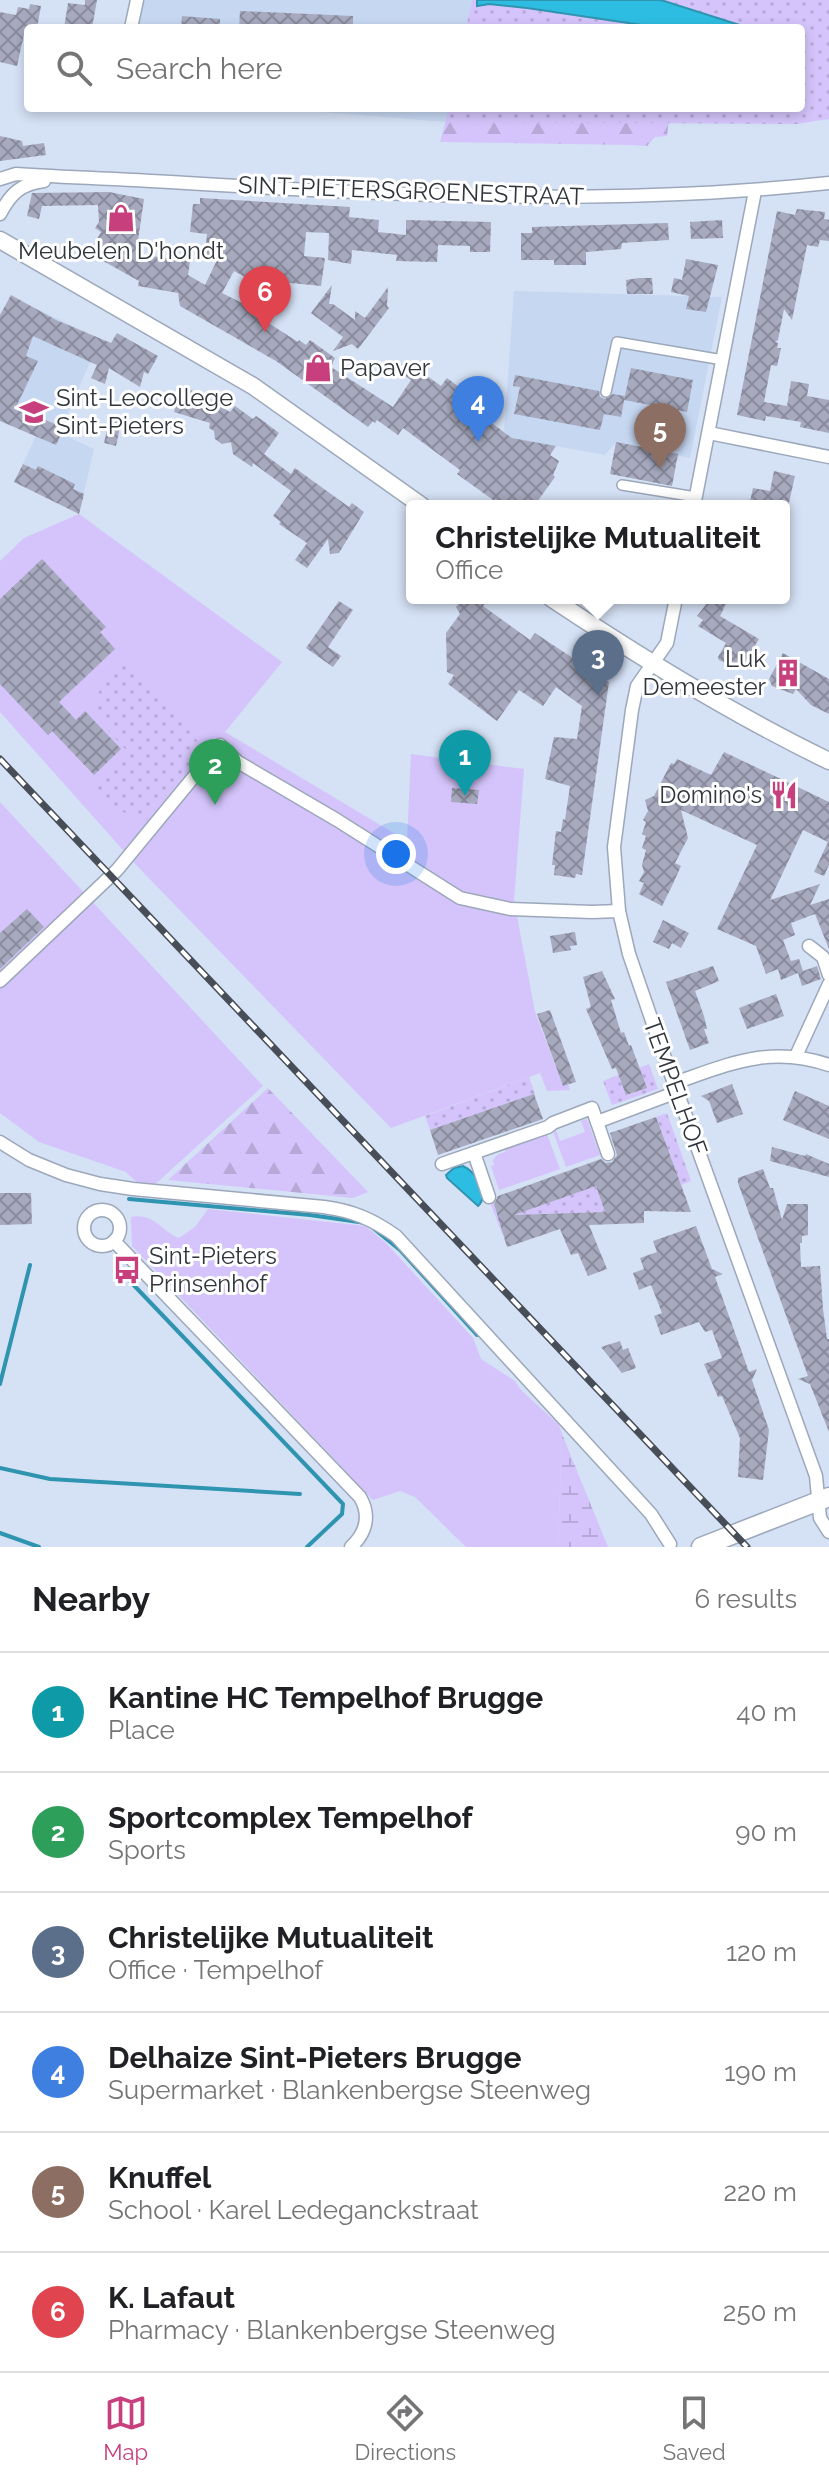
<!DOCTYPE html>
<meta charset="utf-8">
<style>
:root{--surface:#fff;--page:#f6f6f6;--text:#202124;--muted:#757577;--line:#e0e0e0;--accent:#c73f7c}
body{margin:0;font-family:Raleway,sans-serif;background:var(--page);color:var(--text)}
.you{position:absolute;left:396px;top:854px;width:28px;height:28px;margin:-20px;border:6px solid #fff;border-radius:50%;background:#1a73e8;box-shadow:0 0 0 12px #1a73e833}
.badge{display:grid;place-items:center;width:52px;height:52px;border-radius:50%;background:var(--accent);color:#fff;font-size:26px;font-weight:700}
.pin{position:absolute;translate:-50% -66px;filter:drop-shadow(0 2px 4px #0008)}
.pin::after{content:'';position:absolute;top:42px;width:28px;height:24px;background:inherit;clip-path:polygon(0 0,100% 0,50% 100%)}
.popup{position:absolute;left:406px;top:500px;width:384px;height:104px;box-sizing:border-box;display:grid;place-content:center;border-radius:8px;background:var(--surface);filter:drop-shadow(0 2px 6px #0005);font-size:26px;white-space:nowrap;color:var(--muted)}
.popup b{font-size:30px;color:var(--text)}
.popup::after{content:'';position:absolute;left:50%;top:100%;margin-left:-16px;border:16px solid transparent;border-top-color:var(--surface)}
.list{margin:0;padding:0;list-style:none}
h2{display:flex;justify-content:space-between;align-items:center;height:104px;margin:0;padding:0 32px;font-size:34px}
h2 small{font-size:26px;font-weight:400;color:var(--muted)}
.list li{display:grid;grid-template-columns:52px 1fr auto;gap:24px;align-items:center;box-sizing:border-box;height:120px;padding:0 32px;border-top:2px solid var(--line)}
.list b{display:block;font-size:30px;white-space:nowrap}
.list p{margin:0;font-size:26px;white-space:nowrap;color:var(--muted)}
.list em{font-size:26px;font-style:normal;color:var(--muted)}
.icon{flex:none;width:44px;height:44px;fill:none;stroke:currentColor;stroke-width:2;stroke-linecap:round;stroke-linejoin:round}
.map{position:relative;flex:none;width:829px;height:1547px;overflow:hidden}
.search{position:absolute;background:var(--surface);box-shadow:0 4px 12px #0003;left:24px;right:24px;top:24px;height:88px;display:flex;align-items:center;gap:20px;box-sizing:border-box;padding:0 28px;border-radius:8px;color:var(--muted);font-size:30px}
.sheet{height:824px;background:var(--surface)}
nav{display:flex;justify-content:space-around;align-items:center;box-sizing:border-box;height:112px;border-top:2px solid var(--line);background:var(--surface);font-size:22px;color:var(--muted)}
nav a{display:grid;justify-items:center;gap:4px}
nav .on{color:var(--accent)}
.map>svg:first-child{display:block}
.built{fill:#c6d7f1}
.grass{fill:#d4c4fb}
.forest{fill:url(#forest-firs)}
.wetland{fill:url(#wetland-marsh)}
.park{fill:url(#park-dots)}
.water{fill:#2ebde2;stroke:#2f94b0;stroke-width:2}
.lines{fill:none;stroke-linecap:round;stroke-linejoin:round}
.stream{stroke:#2f94b0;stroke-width:4}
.building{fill:url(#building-cross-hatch);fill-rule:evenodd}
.pedestrian-casing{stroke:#9ca8ba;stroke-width:12}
.minor-casing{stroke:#9ca8ba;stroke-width:15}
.secondary-casing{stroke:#9ca8ba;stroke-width:19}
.primary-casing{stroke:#9ca8ba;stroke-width:21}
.pedestrian{stroke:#fff;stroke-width:9}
.minor{stroke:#fff;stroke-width:12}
.secondary{stroke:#fff;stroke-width:16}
.primary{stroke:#fff;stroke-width:18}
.rail-casing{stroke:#484e57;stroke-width:7}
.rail{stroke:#fff;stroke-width:4;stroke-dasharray:12;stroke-linecap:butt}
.labels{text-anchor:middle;stroke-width:6;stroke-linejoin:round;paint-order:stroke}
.street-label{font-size:24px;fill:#31363d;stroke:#fff}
.poi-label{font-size:24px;fill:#31363d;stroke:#fff;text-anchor:start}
</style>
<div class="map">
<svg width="829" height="1547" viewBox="0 0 829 1547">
<defs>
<pattern id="forest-firs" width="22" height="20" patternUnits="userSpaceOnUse" patternTransform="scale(2)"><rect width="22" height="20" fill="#d4c4fb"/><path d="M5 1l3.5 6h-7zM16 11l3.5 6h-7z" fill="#b6a9d8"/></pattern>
<pattern id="wetland-marsh" width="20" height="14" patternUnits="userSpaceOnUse" patternTransform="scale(2)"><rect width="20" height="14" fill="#d4c4fb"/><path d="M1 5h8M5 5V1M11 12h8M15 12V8" fill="none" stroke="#b6a9d8"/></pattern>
<pattern id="park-dots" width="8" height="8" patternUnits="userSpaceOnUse" patternTransform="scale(2)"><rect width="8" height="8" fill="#d4c4fb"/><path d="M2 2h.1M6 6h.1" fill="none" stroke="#b6a9d8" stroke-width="1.8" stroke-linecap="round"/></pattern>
<pattern id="building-cross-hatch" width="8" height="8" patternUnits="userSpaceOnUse" patternTransform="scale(2)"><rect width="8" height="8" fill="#a7aabf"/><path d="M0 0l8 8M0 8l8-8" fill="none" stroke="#898b9c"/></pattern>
</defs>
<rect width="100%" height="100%" fill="#d5e1f5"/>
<g class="built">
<polygon points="140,0 472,0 466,28 136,28"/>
<polygon points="271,108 450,108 447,122"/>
<polygon points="514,291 722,297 690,458 616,442 605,455 512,438 504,431"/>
<polygon points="35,308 100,339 64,422 70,425 66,436 94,449 79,514 15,481 36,436 0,404"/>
</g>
<g class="grass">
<polygon points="79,514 282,662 225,732 407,841 411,754 524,769 514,900 535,1012 563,1086 568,1084 570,1090 547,1091 540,1073 391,1128 139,868 0,712 0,561 24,538"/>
<polygon points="0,802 263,1086 150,1189 144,1189 126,1172 39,1142 0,1113"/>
<polygon points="587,1119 600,1155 566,1167 553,1131 556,1130 560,1141 585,1132 581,1121"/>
<polygon points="547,1134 560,1169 499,1190 491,1166 494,1165 493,1160 498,1154 505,1152 505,1149"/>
<path d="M208 1209 365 1226 386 1243 473 1338 481 1359 515 1381 521 1390 559 1425 562 1434 558 1547H466L415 1497 400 1491 373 1500 132 1246 131 1217C153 1212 160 1230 179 1238L195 1227Z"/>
</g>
<g class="forest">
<polygon points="449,108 667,108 670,110 667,136 655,137 647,146 631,145 440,142"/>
<polygon points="268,1088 368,1192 353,1198 168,1180"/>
</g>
<polygon class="wetland" points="562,1434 608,1547 558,1547"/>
<g class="park">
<polygon points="472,0 829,0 829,119 796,124 447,122 450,108 801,108 801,28 466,28"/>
<polygon points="123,655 201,745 202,755 146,821 118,810 97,788 128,752 91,712 105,677"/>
<polygon points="649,1064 658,1089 612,1105 603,1081 621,1074 627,1095 646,1088 633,1070"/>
<polygon points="529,1077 535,1094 430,1130 425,1116"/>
<polygon points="667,1113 691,1181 681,1185 656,1117"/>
<polygon points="588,1164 605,1212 563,1214 502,1234 489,1199 492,1198 500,1220 592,1187 585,1165"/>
</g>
<g class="water">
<polygon points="477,0 661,0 749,28 662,28 527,8 489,4 477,6"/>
<path d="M463 1166C476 1172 490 1195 478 1206L447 1178 446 1175 454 1168Z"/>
</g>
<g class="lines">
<g class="stream">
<polyline points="129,1199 310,1215 366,1223"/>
<polyline points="373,1228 400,1250 477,1335"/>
<polyline points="125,1276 343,1504 342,1514 307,1547"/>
<polyline points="0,1384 30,1265"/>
<polyline points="0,1468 50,1479 300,1494"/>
<polyline points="0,1533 39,1547"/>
</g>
</g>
<g class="building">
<polygon points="85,0 97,0 92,28 64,28 68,3 85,5"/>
<polygon points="30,4 41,6 37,28 25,30 17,66 0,62 0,12 16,15 18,7 29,9"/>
<polygon points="240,11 353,16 353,28 239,28"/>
<polygon points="182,16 220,19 220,28 181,28"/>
<polygon points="0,136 22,141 23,146 44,143 46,155 0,161"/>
<polygon points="109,192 144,199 136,254 190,261 188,275 205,285 219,256 205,255 207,234 190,232 193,204 200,204 200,198 350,207 349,217 379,220 378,232 406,235 406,220 491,222 490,252 470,252 470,246 438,245 437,262 396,261 397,255 352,250 351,264 328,260 329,233 306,232 304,256 325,258 321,286 281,282 280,285 262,286 234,271 222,293 250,307 248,310 298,342 299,340 306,345 310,340 335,358 331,367 393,407 411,380 397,370 405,360 441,386 447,378 459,387 453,395 512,438 556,446 550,455 559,461 553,475 555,477 534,506 509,506 503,502 500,505 457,474 460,470 403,428 398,435 377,420 375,423 373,421 368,427 276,361 180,306 178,293 138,286 139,281 89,253 101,232 95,228 99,222 98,205 42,206 39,219 27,216 32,193"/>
<polygon points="797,209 825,212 824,219 829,220 829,241 820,240 818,247 807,245 792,320 784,309 778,340 775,342 778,343 777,348 781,348 777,366 771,365 764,402 787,406 791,381 809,384 807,396 829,400 829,433 800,427 801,422 766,416 765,421 737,415 777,211 795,215"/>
<polygon points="722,220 723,238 691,239 690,222"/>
<polygon points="668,223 669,240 622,243 621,249 586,252 586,265 554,265 554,260 521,260 521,233 532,233 532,227"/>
<polygon points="686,259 718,265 706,312 686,309 689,296 671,292 674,278 682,280"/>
<polygon points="639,278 652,278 653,294 627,294 626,280"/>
<polygon points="332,285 329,304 333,304 355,320 355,311 365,318 388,287 387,306 389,308 358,349 352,344 333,351 343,337 311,313"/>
<polygon points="11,295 56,320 111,343 117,333 158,356 148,374 144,372 140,387 109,368 105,384 91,378 97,365 33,336 26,356 38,361 16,407 64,428 56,445 0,421 0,315"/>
<polygon points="631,368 693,380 687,412 624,400"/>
<polygon points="515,375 599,391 600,397 605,399 613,394 625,396 621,417 604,414 600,430 514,414 520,387 513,386"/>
<polygon points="182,385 230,412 235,406 253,419 256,416 262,420 279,433 264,454 291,474 295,468 349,507 352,503 364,512 339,553 330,554 328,539 307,568 295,560 307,543 279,524 281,522 273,516 291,491 253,463 252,467 233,454 231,442 222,444 215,439 214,431 209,428 210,423 174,412"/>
<polygon points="110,416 122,418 116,446 104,443"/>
<polygon points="616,442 678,454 672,486 610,474"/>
<polygon points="23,464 36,470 38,466 75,484 73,489 84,494 79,514 14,482"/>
<polygon points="774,471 795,476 788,507 749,506 753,488 770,491"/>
<polygon points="42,559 106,627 100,632 115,649 59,702 76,720 85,711 121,749 94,775 52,731 48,735 0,684 0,599"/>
<polygon points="463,598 489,598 483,606 530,640 535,633 609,682 582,875 576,874 575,878 554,875 555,865 552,865 556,831 561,832 563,819 565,820 570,786 545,779 554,737 577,739 582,706 556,687 543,706 519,690 497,721 448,684 454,675 447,672 446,633 460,614 456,607"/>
<polygon points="711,598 729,598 720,616 759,639 740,670 719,660 718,657 726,643 698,626 703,620 697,616"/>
<polygon points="339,601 353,610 328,647 341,656 333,667 306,648"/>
<polygon points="783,653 829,679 829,714 811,705 796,689 793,694 772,686 769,679"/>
<polygon points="724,752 829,802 829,865 824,876 814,872 828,842 803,830 770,900 820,884 810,905 829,899 829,949 815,914 791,923 795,935 783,940 791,961 799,959 803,971 817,966 821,979 802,986 798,973 781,980 778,969 766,974 756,946 717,929 757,845 681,810 688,838 675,863 681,866 671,888 662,906 639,894 644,883 639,881 644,872 642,865 646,850 642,848 646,836 642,834 646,822 643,820 648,811 645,800 654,796 671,763 674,764 677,759 711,775"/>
<polygon points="452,788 479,790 477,804 451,802"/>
<polygon points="27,909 44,927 0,969 0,933"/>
<polygon points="663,920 689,933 681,948 672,943 669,949 653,942"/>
<polygon points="575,932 577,945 570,946 571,950 553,953 550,936"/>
<polygon points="713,966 719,981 695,991 704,1016 707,1029 704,1029 709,1043 690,1050 666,982"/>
<polygon points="602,971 615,999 611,1000 621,1033 624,1032 629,1046 631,1045 647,1088 626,1095 616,1068 612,1069 586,1009 591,1007 583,977"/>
<polygon points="776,994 784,1016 747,1029 739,1008"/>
<polygon points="550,1010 576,1082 563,1086 537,1014"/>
<polygon points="732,1084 743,1114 717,1123 709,1101 701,1096"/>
<polygon points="795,1091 829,1106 829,1139 783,1120"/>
<polygon points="534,1094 543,1119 438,1155 430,1130"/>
<path d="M656 1117 691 1212 644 1211V1223L589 1225 607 1269 588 1276 578 1253 571 1255 560 1229 507 1247 494 1204 498 1196 601 1159 606 1163 612 1162 617 1155 610 1133ZM596 1186 605 1212 514 1215 579 1192Z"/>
<polygon points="772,1147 805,1156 806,1154 829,1164 829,1177 770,1161"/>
<polygon points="763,1169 770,1188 773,1188 782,1220 787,1204 808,1204 808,1235 802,1236 802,1243 800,1243 801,1267 820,1266 823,1309 827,1339 829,1339 829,1432 810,1384 798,1379 808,1376 738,1183 738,1178"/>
<polygon points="0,1193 31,1193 32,1224 0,1225"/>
<polygon points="696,1226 712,1269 723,1274 715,1277 749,1372 757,1369 752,1380 769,1430 763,1480 738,1477 740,1438 722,1396 718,1397 704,1364 722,1358 712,1330 705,1332 699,1322 661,1335 654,1316 662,1313 651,1285 639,1290 633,1273 644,1269 640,1258 657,1252 653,1241"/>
<polygon points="620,1341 623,1350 628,1348 636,1368 622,1373 601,1347"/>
</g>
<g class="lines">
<defs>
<g id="pedestrian">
<polyline points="606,392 617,342 723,360"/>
<polyline points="622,485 696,497"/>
</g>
<g id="minor">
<polyline points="131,28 137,0"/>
<path d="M0 179 16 174C73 178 130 179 186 183 400 196 615 206 829 183"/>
<path d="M0 214C11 193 21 184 44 181"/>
<polyline points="709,433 829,457"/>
<polyline points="694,506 755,191"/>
<polyline points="676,598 667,643 637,686 632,710 614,847 619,911 629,954 661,1047 816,1476 820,1518 829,1532"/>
<polyline points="809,946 823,957 829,975"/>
<polyline points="0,981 117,870 220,745 238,762 337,820 460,898 510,909 592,912 619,911"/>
<polyline points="796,1056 829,984"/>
<path d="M674 1083C730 1064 769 1045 829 1065"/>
<path d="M0 1142 29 1160 66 1175 100 1184 133 1189 324 1207C353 1211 372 1219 396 1236L651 1514 670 1544"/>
<polyline points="474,1153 489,1197"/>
<polyline points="608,1154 597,1122 677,1092"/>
<polyline points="442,1164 548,1127 553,1123 592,1108 597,1122"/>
<circle cx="102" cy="1228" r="18"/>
<path d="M114 1241 360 1497C371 1516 366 1533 351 1547"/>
</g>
<g id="secondary">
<polyline points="0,240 253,386 422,506"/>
<path d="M551 598C641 658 732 714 829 761"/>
</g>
<polyline id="primary" points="701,1547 829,1497"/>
</defs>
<use href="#pedestrian" class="pedestrian-casing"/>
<use href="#minor" class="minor-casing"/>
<use href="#secondary" class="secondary-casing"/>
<use href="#primary" class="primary-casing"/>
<use href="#pedestrian" class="pedestrian"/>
<use href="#minor" class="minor"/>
<use href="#secondary" class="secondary"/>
<use href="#primary" class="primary"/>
<defs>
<polyline id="rail" points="0,759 747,1547"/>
</defs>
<use href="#rail" class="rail-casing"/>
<use href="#rail" class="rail"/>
</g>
<defs>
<symbol id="shop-bare" viewBox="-9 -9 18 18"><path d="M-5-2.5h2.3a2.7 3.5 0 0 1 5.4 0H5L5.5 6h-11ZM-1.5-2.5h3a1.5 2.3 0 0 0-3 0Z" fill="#c73f7c" stroke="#fff" stroke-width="2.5" paint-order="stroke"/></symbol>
<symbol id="school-bare" viewBox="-9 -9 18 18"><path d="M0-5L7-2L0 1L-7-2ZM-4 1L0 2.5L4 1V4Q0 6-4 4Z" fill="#c73f7c" stroke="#fff" stroke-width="2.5" paint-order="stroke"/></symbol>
<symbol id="building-bare" viewBox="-9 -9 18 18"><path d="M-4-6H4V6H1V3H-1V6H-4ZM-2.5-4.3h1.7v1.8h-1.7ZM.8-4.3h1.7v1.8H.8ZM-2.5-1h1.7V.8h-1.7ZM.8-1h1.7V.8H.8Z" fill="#c73f7c" stroke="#fff" stroke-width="2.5" paint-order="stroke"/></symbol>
<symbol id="restaurant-bare" viewBox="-9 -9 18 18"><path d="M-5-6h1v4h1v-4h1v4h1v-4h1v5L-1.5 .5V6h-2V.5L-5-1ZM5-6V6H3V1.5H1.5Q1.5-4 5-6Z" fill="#c73f7c" stroke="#fff" stroke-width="2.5" paint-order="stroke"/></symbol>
<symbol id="bus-bare" viewBox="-9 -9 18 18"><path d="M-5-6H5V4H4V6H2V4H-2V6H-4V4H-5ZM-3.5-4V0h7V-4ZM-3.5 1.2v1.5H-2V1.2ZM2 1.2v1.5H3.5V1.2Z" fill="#c73f7c" stroke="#fff" stroke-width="2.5" paint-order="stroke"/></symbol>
</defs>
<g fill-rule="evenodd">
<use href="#shop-bare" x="101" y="198" width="40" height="40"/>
<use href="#shop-bare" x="298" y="348" width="40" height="40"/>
<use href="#school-bare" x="14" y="392" width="40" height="40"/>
<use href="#building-bare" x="768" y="653" width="40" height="40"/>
<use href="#restaurant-bare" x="764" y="775" width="40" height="40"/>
<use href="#bus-bare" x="107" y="1250" width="40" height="40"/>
</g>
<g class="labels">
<g class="street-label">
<text transform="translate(411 191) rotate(2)" y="8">SINT-PIETERSGROENESTRAAT</text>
<text transform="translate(675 1087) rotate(70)" y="8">TEMPELHOF</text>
</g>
<g class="poi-label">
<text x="121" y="259" text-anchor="middle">Meubelen D'hondt</text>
<text x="340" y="376">Papaver</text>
<text x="56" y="406">Sint-Leocollege<tspan x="56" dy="28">Sint-Pieters</tspan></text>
<text x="766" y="667" text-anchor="end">Luk<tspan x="766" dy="28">Demeester</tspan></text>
<text x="762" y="803" text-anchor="end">Domino's</text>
<text x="149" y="1264">Sint-Pieters<tspan x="149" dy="28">Prinsenhof</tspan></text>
</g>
</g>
</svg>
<div class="you"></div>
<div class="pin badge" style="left:465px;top:796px;background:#0f9aa8">1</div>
<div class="pin badge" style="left:215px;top:805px;background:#2e9e5b">2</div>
<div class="pin badge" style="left:598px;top:696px;background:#5c6f8a">3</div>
<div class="popup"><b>Christelijke Mutualiteit</b>Office</div>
<div class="pin badge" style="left:478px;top:442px;background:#3f7fe0">4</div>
<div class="pin badge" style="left:660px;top:469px;background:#8d6e63">5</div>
<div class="pin badge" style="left:265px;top:332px;background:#e0444e">6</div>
<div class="search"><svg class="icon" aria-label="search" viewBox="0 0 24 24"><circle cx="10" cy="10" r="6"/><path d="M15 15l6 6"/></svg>Search here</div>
</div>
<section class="sheet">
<h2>Nearby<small>6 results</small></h2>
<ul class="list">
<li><span class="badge" style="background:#0f9aa8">1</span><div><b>Kantine HC Tempelhof Brugge</b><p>Place</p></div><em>40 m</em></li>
<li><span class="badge" style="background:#2e9e5b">2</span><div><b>Sportcomplex Tempelhof</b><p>Sports</p></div><em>90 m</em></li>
<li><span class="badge" style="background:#5c6f8a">3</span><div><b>Christelijke Mutualiteit</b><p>Office · Tempelhof</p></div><em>120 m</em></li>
<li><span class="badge" style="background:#3f7fe0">4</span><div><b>Delhaize Sint-Pieters Brugge</b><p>Supermarket · Blankenbergse Steenweg</p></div><em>190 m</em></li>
<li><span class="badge" style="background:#8d6e63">5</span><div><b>Knuffel</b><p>School · Karel Ledeganckstraat</p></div><em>220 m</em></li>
<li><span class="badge" style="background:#e0444e">6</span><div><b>K. Lafaut</b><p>Pharmacy · Blankenbergse Steenweg</p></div><em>250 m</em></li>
</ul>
</section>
<nav>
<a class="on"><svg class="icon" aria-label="map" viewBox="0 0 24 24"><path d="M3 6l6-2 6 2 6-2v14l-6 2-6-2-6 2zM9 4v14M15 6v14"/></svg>Map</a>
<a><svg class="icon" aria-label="directions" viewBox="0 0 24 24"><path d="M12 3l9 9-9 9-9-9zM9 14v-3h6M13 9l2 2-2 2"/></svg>Directions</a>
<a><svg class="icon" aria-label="saved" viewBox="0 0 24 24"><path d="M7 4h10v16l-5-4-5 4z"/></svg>Saved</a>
</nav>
